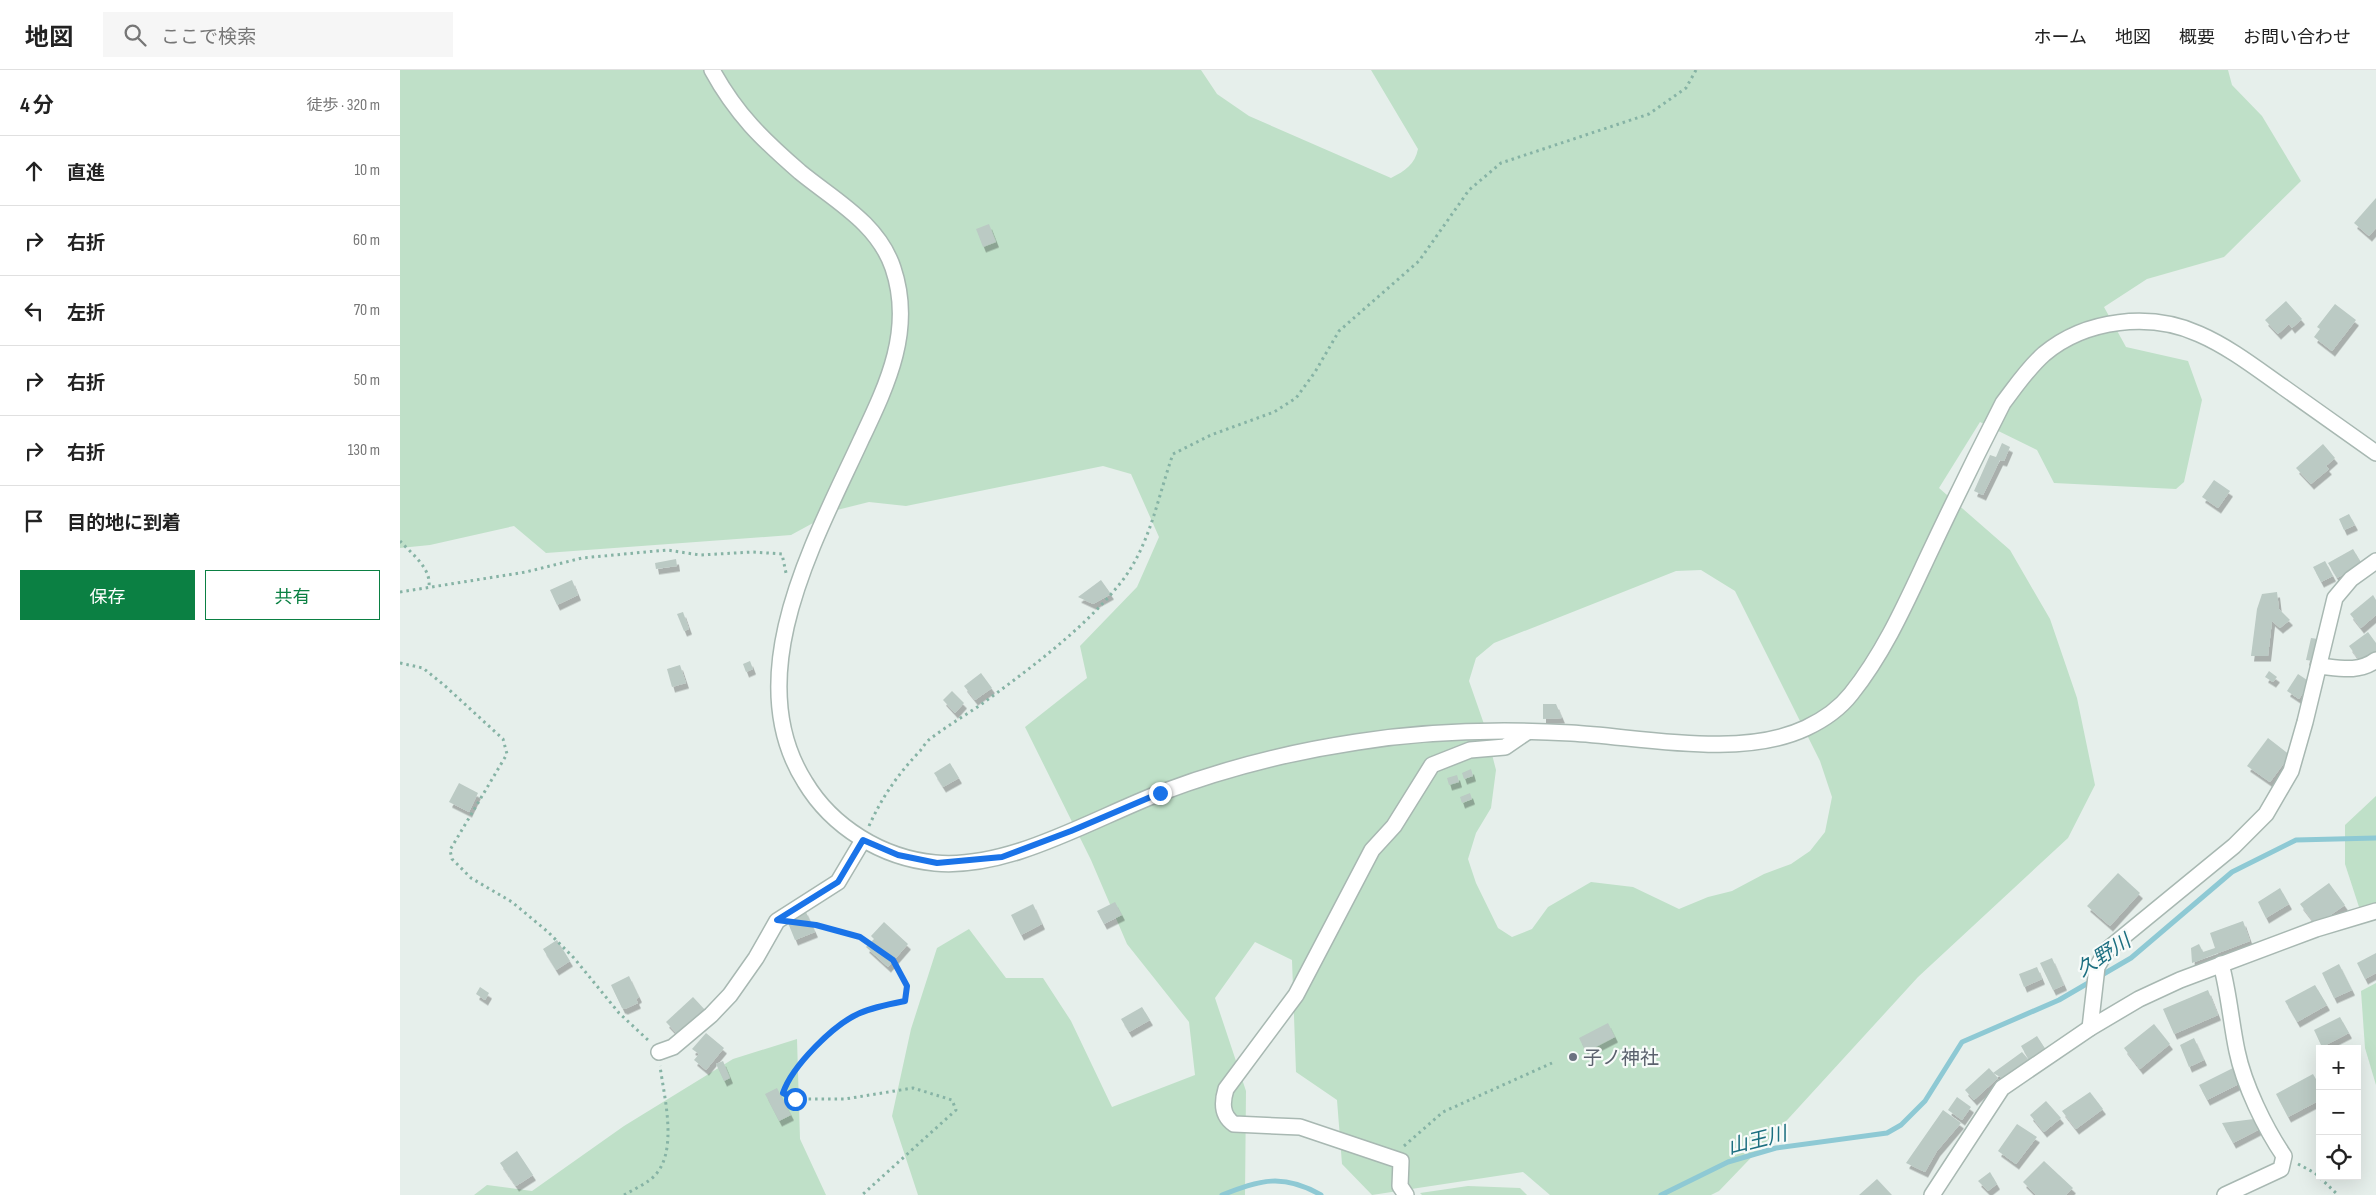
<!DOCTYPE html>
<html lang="ja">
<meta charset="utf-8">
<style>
:root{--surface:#fff;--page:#f6f6f6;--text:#222;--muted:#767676;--line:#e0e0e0;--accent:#0b8043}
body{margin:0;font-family:"Sofia Sans Condensed","Noto Sans JP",sans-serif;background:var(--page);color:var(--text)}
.controls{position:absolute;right:15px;bottom:15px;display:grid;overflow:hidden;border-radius:0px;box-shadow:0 5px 20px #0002}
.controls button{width:45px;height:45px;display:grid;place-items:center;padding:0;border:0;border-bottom:1px solid var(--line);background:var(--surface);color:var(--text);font:25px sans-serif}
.stop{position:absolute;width:15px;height:15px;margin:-11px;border:4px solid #1a73e8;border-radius:50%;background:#fff}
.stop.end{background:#1a73e8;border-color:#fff;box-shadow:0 1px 5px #0008}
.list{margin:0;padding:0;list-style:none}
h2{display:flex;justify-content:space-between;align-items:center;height:65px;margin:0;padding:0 20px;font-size:21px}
h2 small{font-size:16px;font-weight:400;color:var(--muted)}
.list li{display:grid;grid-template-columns:32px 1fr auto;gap:15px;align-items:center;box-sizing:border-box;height:70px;padding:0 20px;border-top:1px solid var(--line)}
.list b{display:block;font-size:19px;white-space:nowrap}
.list em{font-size:16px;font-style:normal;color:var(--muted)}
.actions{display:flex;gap:10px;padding:15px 20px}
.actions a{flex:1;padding:11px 0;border:1px solid var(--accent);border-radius:0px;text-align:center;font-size:18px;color:var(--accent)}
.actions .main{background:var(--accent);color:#fff}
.icon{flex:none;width:28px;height:28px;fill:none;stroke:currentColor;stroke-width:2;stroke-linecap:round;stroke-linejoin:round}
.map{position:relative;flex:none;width:1976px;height:1125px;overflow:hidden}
header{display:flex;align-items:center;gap:30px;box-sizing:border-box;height:70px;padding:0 25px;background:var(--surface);border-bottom:1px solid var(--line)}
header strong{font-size:24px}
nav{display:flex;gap:28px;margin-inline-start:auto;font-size:18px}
.search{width:350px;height:45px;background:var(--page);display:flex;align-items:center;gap:12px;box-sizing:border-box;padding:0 18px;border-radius:0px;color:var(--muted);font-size:19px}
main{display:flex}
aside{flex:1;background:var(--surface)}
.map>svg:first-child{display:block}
.green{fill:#bfe0c8;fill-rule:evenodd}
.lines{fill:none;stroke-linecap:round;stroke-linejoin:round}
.stream{stroke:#8ec9d4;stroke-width:5}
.building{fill:#bbcac4;filter:url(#shadow)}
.minor-casing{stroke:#a8b8b2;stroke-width:18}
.path{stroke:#86b3a5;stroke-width:3;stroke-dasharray:2.5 4;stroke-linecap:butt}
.minor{stroke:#fff;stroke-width:15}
.route{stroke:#1a73e8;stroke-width:6}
.worship-dot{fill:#6b7280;stroke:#f7fbf9;stroke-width:2}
.labels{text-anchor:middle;stroke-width:4.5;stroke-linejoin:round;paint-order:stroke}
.worship-label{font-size:19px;fill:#5b616d;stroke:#f7fbf9;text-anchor:start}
.water-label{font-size:20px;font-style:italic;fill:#1c6f80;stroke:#f7fbf9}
</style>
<header>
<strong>地図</strong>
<div class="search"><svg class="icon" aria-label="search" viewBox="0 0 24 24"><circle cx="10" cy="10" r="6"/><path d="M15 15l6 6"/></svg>ここで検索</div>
<nav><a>ホーム</a><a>地図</a><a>概要</a><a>お問い合わせ</a></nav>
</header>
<main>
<aside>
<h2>4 分<small>徒歩 · 320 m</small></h2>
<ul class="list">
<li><svg class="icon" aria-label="ahead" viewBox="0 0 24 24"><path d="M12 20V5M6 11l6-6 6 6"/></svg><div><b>直進</b></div><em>10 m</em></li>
<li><svg class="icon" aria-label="right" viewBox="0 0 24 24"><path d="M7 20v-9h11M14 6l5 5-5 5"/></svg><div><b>右折</b></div><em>60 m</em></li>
<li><svg class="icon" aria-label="left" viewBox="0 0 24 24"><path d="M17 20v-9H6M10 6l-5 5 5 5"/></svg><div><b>左折</b></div><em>70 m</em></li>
<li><svg class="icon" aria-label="right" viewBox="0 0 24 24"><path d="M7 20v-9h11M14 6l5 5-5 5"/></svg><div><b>右折</b></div><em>50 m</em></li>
<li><svg class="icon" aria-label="right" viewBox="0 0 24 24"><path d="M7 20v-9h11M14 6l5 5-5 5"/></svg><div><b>右折</b></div><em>130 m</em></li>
<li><svg class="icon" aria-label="arrive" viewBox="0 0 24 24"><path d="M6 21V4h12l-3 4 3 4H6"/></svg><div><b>目的地に到着</b></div></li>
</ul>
<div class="actions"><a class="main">保存</a><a>共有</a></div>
</aside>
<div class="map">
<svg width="1976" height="1125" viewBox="0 0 1976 1125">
<defs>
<filter id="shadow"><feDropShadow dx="3" dy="5.5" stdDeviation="0" flood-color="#0004"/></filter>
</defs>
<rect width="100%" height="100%" fill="#e6efeb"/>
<g class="green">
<path d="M0 0H801L817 24 849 46 991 108C1005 101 1015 94 1018 79L971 0H1828L1832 15 1862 46 1901 111 1824 187 1747 209 1704 237 1726 277 1788 291 1802 330 1784 412 1776 419 1654 413 1637 380 1580 352 1539 418 1610 480 1650 549 1677 628 1695 715 1668 768 1518 907 1389 1048 1319 1121 1311 1125H1150L1123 1102 972 1125 942 1094 937 1030 896 1002 892 890 855 872 815 928 846 1021 845 1125H518L492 1046 511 959 537 878 569 859 606 908H643L671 951 712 1037 795 1005 789 952 727 874 691 790 625 657 687 608 680 576 737 517 759 467 731 404 703 396 506 436 469 432 437 440 391 465 146 483 114 456 30 475 0 478ZM1301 500 1335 521 1420 691 1432 727 1425 762 1410 781 1391 794 1364 804 1332 821 1308 827 1279 839 1233 817 1191 812 1148 837 1132 859 1112 867 1098 858 1076 813 1068 789 1076 763 1091 738 1096 700 1085 657 1069 611 1076 588 1094 573 1276 501Z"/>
<polygon points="1976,726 1976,844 1959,837 1945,794 1945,755"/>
<polygon points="1976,913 1976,1015 1965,978 1961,921"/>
<polygon points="397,969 400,1069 426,1125 74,1125 87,1115 132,1121 224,1056 333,989"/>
<polygon points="1068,1116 1120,1118 1127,1125 1022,1125 1020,1123"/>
</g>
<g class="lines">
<g class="stream">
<path d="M822 1125C860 1110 883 1103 921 1125"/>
<polyline points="1261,1125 1328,1092 1376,1078 1487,1063 1501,1055 1525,1031 1562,972 1659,930 1731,888 1832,802 1896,770 1976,768"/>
</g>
</g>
<g class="building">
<polygon points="1976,128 1976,158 1969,166 1954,153"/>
<polygon points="589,154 596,172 583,177 576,159"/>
<polygon points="1886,231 1902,249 1892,258 1889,254 1878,264 1865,250"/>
<polygon points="1935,234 1956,250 1932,281 1914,267 1920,259 1917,257"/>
<polygon points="1602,373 1610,377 1604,391 1600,390 1583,425 1574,421 1590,385 1596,387"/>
<polygon points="1923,374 1935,388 1926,396 1929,399 1911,414 1896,398"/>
<polygon points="1814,410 1830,421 1818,438 1802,427"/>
<polygon points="1949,444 1955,455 1944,460 1939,449"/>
<polygon points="1953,479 1962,494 1937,508 1928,493"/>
<polygon points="276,489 277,496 256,499 255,493"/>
<polygon points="1925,491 1933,506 1921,512 1913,497"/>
<polygon points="172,510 178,525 157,535 150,520"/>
<polygon points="701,510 711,524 693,534 678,527"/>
<polygon points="1877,522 1879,539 1890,550 1880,558 1872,551 1868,586 1851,586 1857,539 1862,524"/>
<polygon points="1973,525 1976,530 1976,545 1961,558 1950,544"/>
<polygon points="283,542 289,559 284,561 277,544"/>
<polygon points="1968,562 1976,573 1976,584 1962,594 1949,576"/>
<polygon points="1911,568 1918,569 1913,591 1906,590"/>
<polygon points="350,591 353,599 346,602 343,594"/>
<polygon points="280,595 286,613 272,617 267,599"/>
<polygon points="1869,601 1877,607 1873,612 1865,607"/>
<polygon points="581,603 592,618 575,630 564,616"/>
<polygon points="1898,604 1910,612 1899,629 1887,621"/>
<polygon points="552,621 564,633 555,643 543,630"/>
<polygon points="1143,634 1156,634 1162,648 1143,649"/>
<polygon points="1868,668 1890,685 1870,712 1847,696"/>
<polygon points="550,693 559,708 543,717 534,703"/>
<polygon points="1071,699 1073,706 1064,709 1062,703"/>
<polygon points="1057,705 1059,712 1049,715 1047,708"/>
<polygon points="59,713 78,723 69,742 49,732"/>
<polygon points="1070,723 1072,729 1062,733 1060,727"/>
<polygon points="1718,803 1740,823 1710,856 1687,836"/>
<polygon points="1929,813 1945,835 1916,855 1900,834"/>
<polygon points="1880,818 1889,834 1866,848 1858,832"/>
<polygon points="715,832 722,845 704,854 697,841"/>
<polygon points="633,834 642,854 621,865 611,845"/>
<polygon points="405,840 415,862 395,870 386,848"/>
<polygon points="1843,851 1850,871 1792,893 1791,878 1799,874 1803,882 1815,878 1810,863"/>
<polygon points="484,852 508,874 488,897 466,877 474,869 471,866"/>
<polygon points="157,870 170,891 156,900 143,879"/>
<polygon points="1976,883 1976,903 1965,909 1957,893"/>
<polygon points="1652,888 1664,915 1653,920 1640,893"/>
<polygon points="1939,894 1952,920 1934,928 1922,903"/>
<polygon points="1637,897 1642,909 1624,917 1619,904"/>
<polygon points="229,906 239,927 236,929 238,933 225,939 222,938 211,915"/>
<polygon points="1915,915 1927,935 1897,952 1885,931"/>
<polygon points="80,917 89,923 85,930 76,924"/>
<polygon points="1808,920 1818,945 1774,964 1763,939"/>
<polygon points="293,927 307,942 280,967 266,952"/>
<polygon points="742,937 750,950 729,962 721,949"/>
<polygon points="1940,947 1949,963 1922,977 1914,960"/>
<polygon points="1208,953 1215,967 1186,982 1179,968"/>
<polygon points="1754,954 1770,974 1740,999 1724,978"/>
<polygon points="306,963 324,978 306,1000 294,990 299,984 292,979"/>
<polygon points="1637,966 1646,980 1604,1009 1593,1003 1622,982 1629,990 1621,976"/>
<polygon points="1794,968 1804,990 1789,997 1780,975"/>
<polygon points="323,991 330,1008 324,1011 316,994"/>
<polygon points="1589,998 1598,1008 1574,1030 1565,1020"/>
<polygon points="1833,998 1841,1013 1807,1030 1799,1015"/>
<polygon points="1913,1004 1920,1016 1920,1030 1888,1047 1876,1024"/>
<polygon points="377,1018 391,1045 379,1051 365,1024"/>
<polygon points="1690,1022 1703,1039 1676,1059 1662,1041"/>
<polygon points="1557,1027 1571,1037 1562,1050 1548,1040"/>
<polygon points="1646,1031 1661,1048 1644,1062 1630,1045"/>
<polygon points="1543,1040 1561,1053 1537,1081 1525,1102 1506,1093"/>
<polygon points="1854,1049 1860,1059 1833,1073 1822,1053"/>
<polygon points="1617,1054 1637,1067 1616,1094 1598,1081"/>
<polygon points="117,1081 133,1105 116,1116 100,1093"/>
<polygon points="1644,1091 1673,1118 1666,1125 1636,1125 1623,1112"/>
<polygon points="1590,1102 1597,1114 1588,1121 1578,1111"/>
<polygon points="1477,1109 1492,1125 1459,1125"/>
</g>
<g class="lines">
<defs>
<g id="minor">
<path d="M312 0C336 44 362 69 400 102 434 130 478 153 493 198 514 260 487 315 461 370 415 470 338 606 405 712 432 757 482 788 535 793 609 800 692 749 760 723 823 699 890 682 957 672 1027 661 1100 659 1171 663 1242 667 1340 689 1406 658 1423 650 1440 638 1451 624 1484 583 1506 533 1528 486 1552 435 1577 384 1603 333 1616 316 1628 298 1644 284 1686 249 1750 242 1799 264 1829 277 1856 298 1883 317 1914 339 1945 361 1976 383"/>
<path d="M1919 596C1939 598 1959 603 1976 590"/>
<path d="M1821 894C1829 923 1831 953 1837 981 1844 1015 1865 1058 1884 1086L1881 1099 1825 1125"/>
<polyline points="1690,958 1697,897 1707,880 1834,776 1866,744 1891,701 1905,652 1935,528 1951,509 1976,491"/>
<polyline points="259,982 273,977 311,945 330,925 356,888 377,851 438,812 463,770"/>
<path d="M1006 1125 1000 1116 1001 1091 900 1057 834 1054C821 1045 822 1032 826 1019L896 925 972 780 994 756 1032 695 1070 680 1105 677 1127 662"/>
<polyline points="1532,1125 1602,1018 1690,958 1739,929 1780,910 1916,859 1976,841"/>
</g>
</defs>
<use href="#minor" class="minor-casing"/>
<g class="path">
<path d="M0 471C12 484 31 498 29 516"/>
<polyline points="0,522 126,502 182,488 267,480 300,485 353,482 382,484 386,503"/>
<polyline points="0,593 23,598 44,615 103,669 107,684 50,780 52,789 71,808 112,832 148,862 174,888 219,943 249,971"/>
<path d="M469 756C482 727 498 704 520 681 523 677 526 672 530 669 548 655 568 644 586 631 633 596 681 561 718 516 750 478 757 429 773 384L811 365 874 342 896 328 915 302 939 261 1019 191 1069 120 1101 93 1249 44 1286 18 1296 0"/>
<path d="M402 853 416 855 461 867 493 890 507 916 505 931C490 934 474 937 460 943 434 954 392 996 383 1023L395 1029H445L513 1018 552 1030 556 1040 462 1125"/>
<polyline points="1004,1076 1043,1042 1152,993"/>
<polyline points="1898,1094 1915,1103 1938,1125"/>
<path d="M224 1125C233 1120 243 1115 251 1109 280 1086 264 1027 260 996"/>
</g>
<use href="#minor" class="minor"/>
</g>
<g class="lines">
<path class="route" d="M395 1029 383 1023C392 996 434 954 460 943 474 937 490 934 505 931L507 916 493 890 460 867 416 855 377 850 438 812 463 770 498 785 537 793 602 787 671 761 760 723"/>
</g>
<circle class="worship-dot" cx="1173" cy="987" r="5"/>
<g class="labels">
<g class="worship-label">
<text x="1183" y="994">子ノ神社</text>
</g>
<g class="water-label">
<text transform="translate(1703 885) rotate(-33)" y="7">久野川</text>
<text transform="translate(1357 1070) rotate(-14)" y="7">山王川</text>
</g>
</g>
</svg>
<div class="controls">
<button>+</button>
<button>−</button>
<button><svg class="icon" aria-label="locate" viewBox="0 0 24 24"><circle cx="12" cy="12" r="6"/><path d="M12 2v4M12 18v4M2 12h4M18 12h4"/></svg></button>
</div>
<div class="stop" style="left:395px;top:1029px"></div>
<div class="stop end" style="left:760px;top:723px"></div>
</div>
</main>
